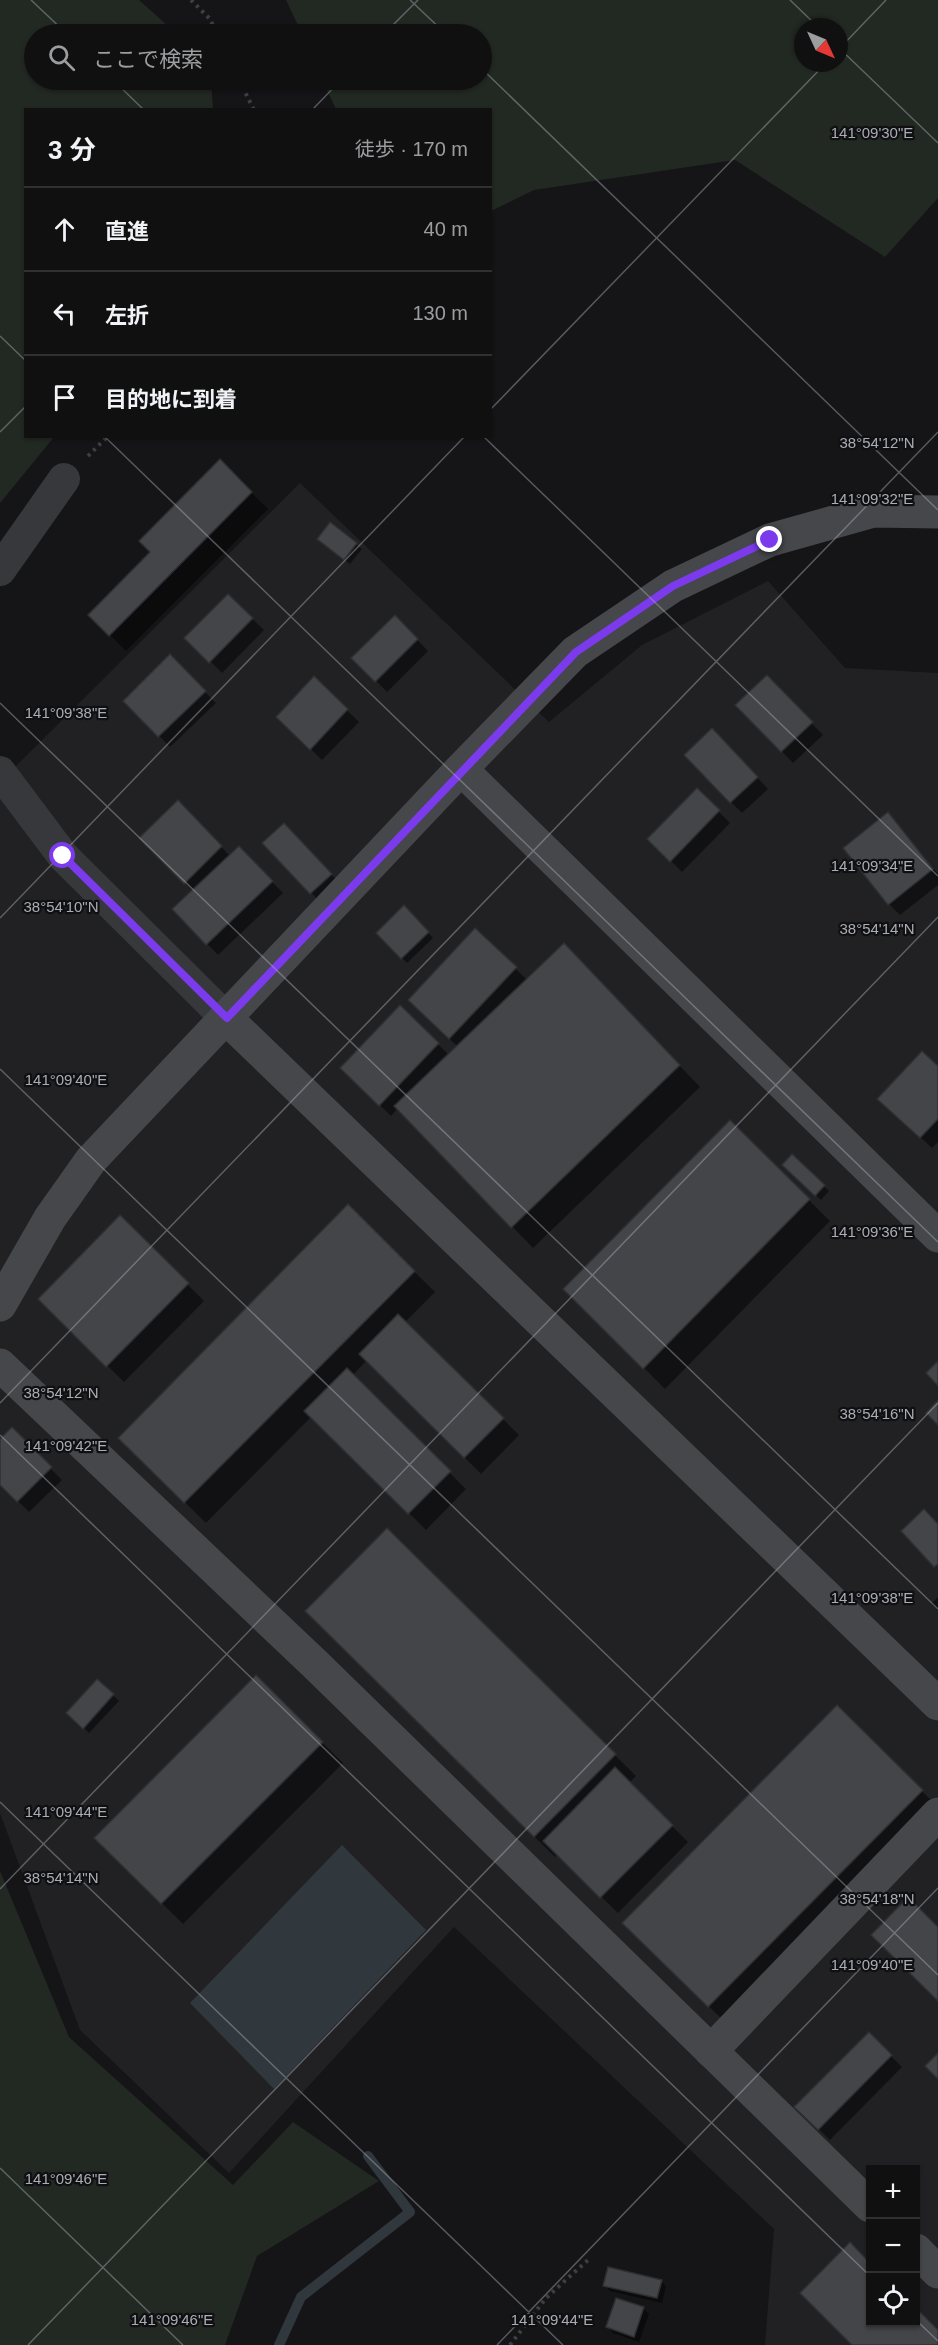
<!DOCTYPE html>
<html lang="ja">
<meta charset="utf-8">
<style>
:root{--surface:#101011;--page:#1e1e1f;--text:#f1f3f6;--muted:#9c9d9f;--line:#303031}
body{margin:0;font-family:Arial,"Noto Sans JP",sans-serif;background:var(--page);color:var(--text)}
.controls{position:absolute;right:18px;bottom:18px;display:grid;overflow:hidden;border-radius:0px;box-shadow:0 2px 4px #0004}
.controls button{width:54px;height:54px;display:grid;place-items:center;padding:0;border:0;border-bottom:2px solid var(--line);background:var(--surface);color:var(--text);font:30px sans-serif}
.compass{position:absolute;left:794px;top:18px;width:54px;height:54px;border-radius:50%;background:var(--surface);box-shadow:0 2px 4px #0004;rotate:134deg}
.stop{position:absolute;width:18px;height:18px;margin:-14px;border:4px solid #7c3aed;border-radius:50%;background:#fff}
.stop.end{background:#7c3aed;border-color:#fff;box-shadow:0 2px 6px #0008}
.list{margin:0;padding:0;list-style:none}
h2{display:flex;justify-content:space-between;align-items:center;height:78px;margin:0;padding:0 24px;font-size:26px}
h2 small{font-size:20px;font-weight:400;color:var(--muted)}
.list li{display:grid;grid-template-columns:39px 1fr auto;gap:18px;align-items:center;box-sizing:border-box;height:84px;padding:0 24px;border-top:2px solid var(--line)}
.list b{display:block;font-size:22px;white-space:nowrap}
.list em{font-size:20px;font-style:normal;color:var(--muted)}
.icon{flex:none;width:33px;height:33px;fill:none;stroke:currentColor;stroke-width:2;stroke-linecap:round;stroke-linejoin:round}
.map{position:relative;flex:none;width:938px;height:2345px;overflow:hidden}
.search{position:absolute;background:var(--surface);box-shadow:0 2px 4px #0004;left:24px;top:24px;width:468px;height:66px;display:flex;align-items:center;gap:15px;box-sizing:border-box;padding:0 21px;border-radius:33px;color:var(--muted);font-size:22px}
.panel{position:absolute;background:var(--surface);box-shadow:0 2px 4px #0004;left:24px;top:108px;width:468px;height:330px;border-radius:0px}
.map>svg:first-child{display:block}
.built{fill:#212124;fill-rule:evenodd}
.green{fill:#222822;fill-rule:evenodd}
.water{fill:#30383e}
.shadow{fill:#0007}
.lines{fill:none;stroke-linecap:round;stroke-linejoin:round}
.stream{stroke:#30383e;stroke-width:10}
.building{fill:#444549;stroke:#2f3033;stroke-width:1.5}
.path{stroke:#3d3f42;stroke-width:4;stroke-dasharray:3 4.5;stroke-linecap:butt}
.street{stroke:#37383b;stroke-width:32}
.secondary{stroke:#45474b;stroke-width:33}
.route{stroke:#7c3aed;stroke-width:8}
.ticks{fill:none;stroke:#a9adb5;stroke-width:1.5;stroke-opacity:0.45}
.ticks-label{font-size:15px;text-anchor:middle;fill:#a9adb5;stroke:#101012;stroke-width:4.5;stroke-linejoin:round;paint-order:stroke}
</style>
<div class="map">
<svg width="938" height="2345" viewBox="0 0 938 2345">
<rect width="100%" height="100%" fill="#151517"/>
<path class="built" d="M300 483 549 722 642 645 768 581 845 668 938 673V2345H765L774 2229 454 1927 229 2173 80 2030 0 1813V782ZM870 2170H916V2322H870Z"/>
<g class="green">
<polygon points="0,0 139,0 177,34 34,34 34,80 211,80 213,109 26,110 26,436 54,437 0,503"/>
<path d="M286 0H938V198L885 257 735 160 534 190 491 211 490 110 336 109 322 80H482V34H302ZM803 27H839V63H803Z"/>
<polygon points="0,1871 69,2037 233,2185 293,2122 379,2181 257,2256 225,2345 0,2345"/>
</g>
<polygon class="water" points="342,1845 426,1930 274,2089 190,2003"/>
<g class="shadow">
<polygon points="220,462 268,509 126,651 90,615 152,552"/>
<polygon points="330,524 362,549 350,564 324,544"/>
<polygon points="228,596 264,630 222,673 187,638"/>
<polygon points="395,617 428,651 387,692 354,658"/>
<polygon points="170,657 216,703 170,747 125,701"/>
<polygon points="767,677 823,735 793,763 738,705"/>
<polygon points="314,678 359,722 322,760 278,717"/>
<polygon points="724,742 768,789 742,813 731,802"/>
<polygon points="697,790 730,823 682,872 649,839"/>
<polygon points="178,802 230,856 239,848 283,893 218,955 174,909 193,891 141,838"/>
<polygon points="888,814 938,874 938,885 900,915 889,904"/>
<polygon points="296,836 342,886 322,904 264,843"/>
<polygon points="404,907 433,938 407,963 378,933"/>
<polygon points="476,930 527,980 584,966 700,1087 533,1248 398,1108 391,1116 342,1068 400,1007 449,1055 458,1047 421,1011"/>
<polygon points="938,1068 938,1142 932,1148 891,1110"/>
<polygon points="730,1122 830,1221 665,1389 565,1289"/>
<polygon points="792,1156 829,1191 821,1200 784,1165"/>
<polygon points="348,1206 435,1292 405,1322 519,1435 481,1474 367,1360 352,1376 466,1489 426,1530 312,1416 206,1523 120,1438"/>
<polygon points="120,1217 204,1301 124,1382 40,1299"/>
<polygon points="12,1430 62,1480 29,1512 0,1483 0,1442"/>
<polygon points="387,1530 636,1776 629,1783 688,1842 618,1913 558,1854 555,1857 307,1611"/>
<polygon points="938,1597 938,1610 931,1604"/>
<polygon points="256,1677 343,1763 183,1924 96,1838"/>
<polygon points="98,1681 119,1701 89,1733 68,1713"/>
<polygon points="837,1707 938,1807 730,2027 624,1923"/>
<polygon points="869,2034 902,2067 830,2140 796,2107"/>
<polygon points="850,2244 870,2265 870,2322 916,2322 916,2310 938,2332 938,2345 854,2345"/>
<polygon points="661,2281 666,2286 662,2303 610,2291 605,2285"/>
<polygon points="643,2308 649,2314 639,2342 613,2333 608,2327"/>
</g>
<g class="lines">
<polyline class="stream" points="279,2345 301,2297 410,2212 368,2156"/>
</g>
<g class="building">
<polygon points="220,459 252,492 109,636 88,615 150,552 139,541"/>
<polygon points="330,522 357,543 344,560 317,539"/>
<polygon points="228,594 253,618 209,663 184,638"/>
<polygon points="395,615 418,639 375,682 351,658"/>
<polygon points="170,654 206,691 158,737 123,701"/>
<polygon points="767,675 813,722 781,752 735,705"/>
<polygon points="314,676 348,709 310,750 276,717"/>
<polygon points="712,728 758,777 730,803 684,755"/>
<polygon points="697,788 720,810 670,862 647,839"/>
<polygon points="178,800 222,846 184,884 139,838"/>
<polygon points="888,812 933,869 888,905 843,848"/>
<polygon points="284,823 332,874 310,894 262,843"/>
<polygon points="239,846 273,881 206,945 172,909"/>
<polygon points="404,905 429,932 401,959 376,933"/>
<polygon points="475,928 517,967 449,1039 408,1000"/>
<polygon points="564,943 680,1065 511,1228 394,1106"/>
<polygon points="400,1005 439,1043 379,1106 340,1068"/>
<polygon points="922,1051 938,1066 938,1119 920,1138 877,1099"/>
<polygon points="730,1120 810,1199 643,1369 563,1289"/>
<polygon points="792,1154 825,1185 815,1196 782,1165"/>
<polygon points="348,1204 415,1271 184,1503 118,1438"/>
<polygon points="120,1215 189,1283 106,1367 38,1299"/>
<polygon points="398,1314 504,1418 464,1458 359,1354"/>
<polygon points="938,1361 938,1386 926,1373"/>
<polygon points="347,1368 451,1471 408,1514 304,1411"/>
<polygon points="938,1400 938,1425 926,1413"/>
<polygon points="12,1427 52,1467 17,1502 0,1485 0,1439"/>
<polygon points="924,1509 938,1524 938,1564 934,1567 901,1531"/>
<polygon points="387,1528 616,1754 534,1837 305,1611"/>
<polygon points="256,1675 323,1742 161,1904 94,1838"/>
<polygon points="97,1679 114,1694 83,1729 66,1713"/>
<polygon points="837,1705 923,1790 708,2007 622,1923"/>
<polygon points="615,1767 673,1825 600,1898 543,1841"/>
<polygon points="908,1897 938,1927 938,2001 871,1935"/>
<polygon points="869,2032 892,2055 818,2130 794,2107"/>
<polygon points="938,2053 938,2079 925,2066"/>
<polygon points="850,2242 870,2263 870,2322 916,2322 916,2308 938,2330 938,2345 852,2345 800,2293"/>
<polygon points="608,2267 662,2280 657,2298 603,2286"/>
<polygon points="616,2298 644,2307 634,2337 606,2327"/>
</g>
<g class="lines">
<g class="path">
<polyline points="191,0 210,19 217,34"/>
<polyline points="239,80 254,110"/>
<polyline points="88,456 108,436"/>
<polyline points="510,2345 546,2298 588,2260"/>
</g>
<g class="street">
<polyline points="0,570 64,479"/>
<polyline points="0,772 63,856 227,1019"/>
</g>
<g class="secondary">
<polyline points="461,769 575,652 673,586 770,540 873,511 938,512"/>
<polyline points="227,1019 938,1704"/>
<polyline points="0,1305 50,1218 91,1160 461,769 938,1236"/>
<polyline points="0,1365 316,1665 870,2206"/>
<polyline points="711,2051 938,1814"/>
<polyline points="916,2250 938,2272"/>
</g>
</g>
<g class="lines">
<polyline class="route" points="63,856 227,1018 576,652 673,586 770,540"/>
</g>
<path class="ticks" d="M31 0 67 34M410 0 446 34M790 0 818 27M384 34 418 0M839 48 938 143M839 49 886 0M482 69 938 510M113 80 144 110M312 110 341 80M0 336 26 361M490 410 826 63M0 432 26 406M104 436 938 1242M483 436 938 876M0 703 938 1609M0 918 465 436M0 1069 938 1975M0 1403 938 432M0 1435 870 2276M0 1802 563 2345M0 1889 938 917M0 2168 183 2345M916 2320 938 2341M28 2345 938 1403M497 2345 938 1888"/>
<g class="ticks-label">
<text x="872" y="138">141°09'30"E</text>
<text x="877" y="448">38°54'12"N</text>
<text x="872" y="504">141°09'32"E</text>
<text x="66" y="718">141°09'38"E</text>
<text x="872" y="871">141°09'34"E</text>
<text x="61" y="912">38°54'10"N</text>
<text x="877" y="934">38°54'14"N</text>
<text x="66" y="1085">141°09'40"E</text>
<text x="872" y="1237">141°09'36"E</text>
<text x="61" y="1398">38°54'12"N</text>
<text x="877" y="1419">38°54'16"N</text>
<text x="66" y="1451">141°09'42"E</text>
<text x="872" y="1603">141°09'38"E</text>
<text x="66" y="1817">141°09'44"E</text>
<text x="61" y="1883">38°54'14"N</text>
<text x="877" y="1904">38°54'18"N</text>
<text x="872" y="1970">141°09'40"E</text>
<text x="66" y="2184">141°09'46"E</text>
<text x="172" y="2325">141°09'46"E</text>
<text x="552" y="2325">141°09'44"E</text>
</g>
</svg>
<div class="controls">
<button>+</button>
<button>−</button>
<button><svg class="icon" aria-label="locate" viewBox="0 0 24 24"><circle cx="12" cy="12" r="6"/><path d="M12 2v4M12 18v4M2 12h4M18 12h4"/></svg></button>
</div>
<svg class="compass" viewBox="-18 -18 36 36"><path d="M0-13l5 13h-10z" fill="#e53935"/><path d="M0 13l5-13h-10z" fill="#9c9d9f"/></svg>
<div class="stop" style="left:63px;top:856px"></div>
<div class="stop end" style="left:770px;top:540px"></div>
<div class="search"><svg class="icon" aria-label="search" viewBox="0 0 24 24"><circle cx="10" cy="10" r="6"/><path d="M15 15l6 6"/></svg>ここで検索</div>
<section class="panel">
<h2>3 分<small>徒歩 · 170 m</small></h2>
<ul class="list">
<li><svg class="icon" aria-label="ahead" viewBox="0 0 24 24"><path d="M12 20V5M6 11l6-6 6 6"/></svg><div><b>直進</b></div><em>40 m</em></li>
<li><svg class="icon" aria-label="left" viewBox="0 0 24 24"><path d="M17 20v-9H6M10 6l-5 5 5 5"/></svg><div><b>左折</b></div><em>130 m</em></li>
<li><svg class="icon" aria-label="arrive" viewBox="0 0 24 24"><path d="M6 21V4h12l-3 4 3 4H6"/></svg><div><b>目的地に到着</b></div></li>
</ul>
</section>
</div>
